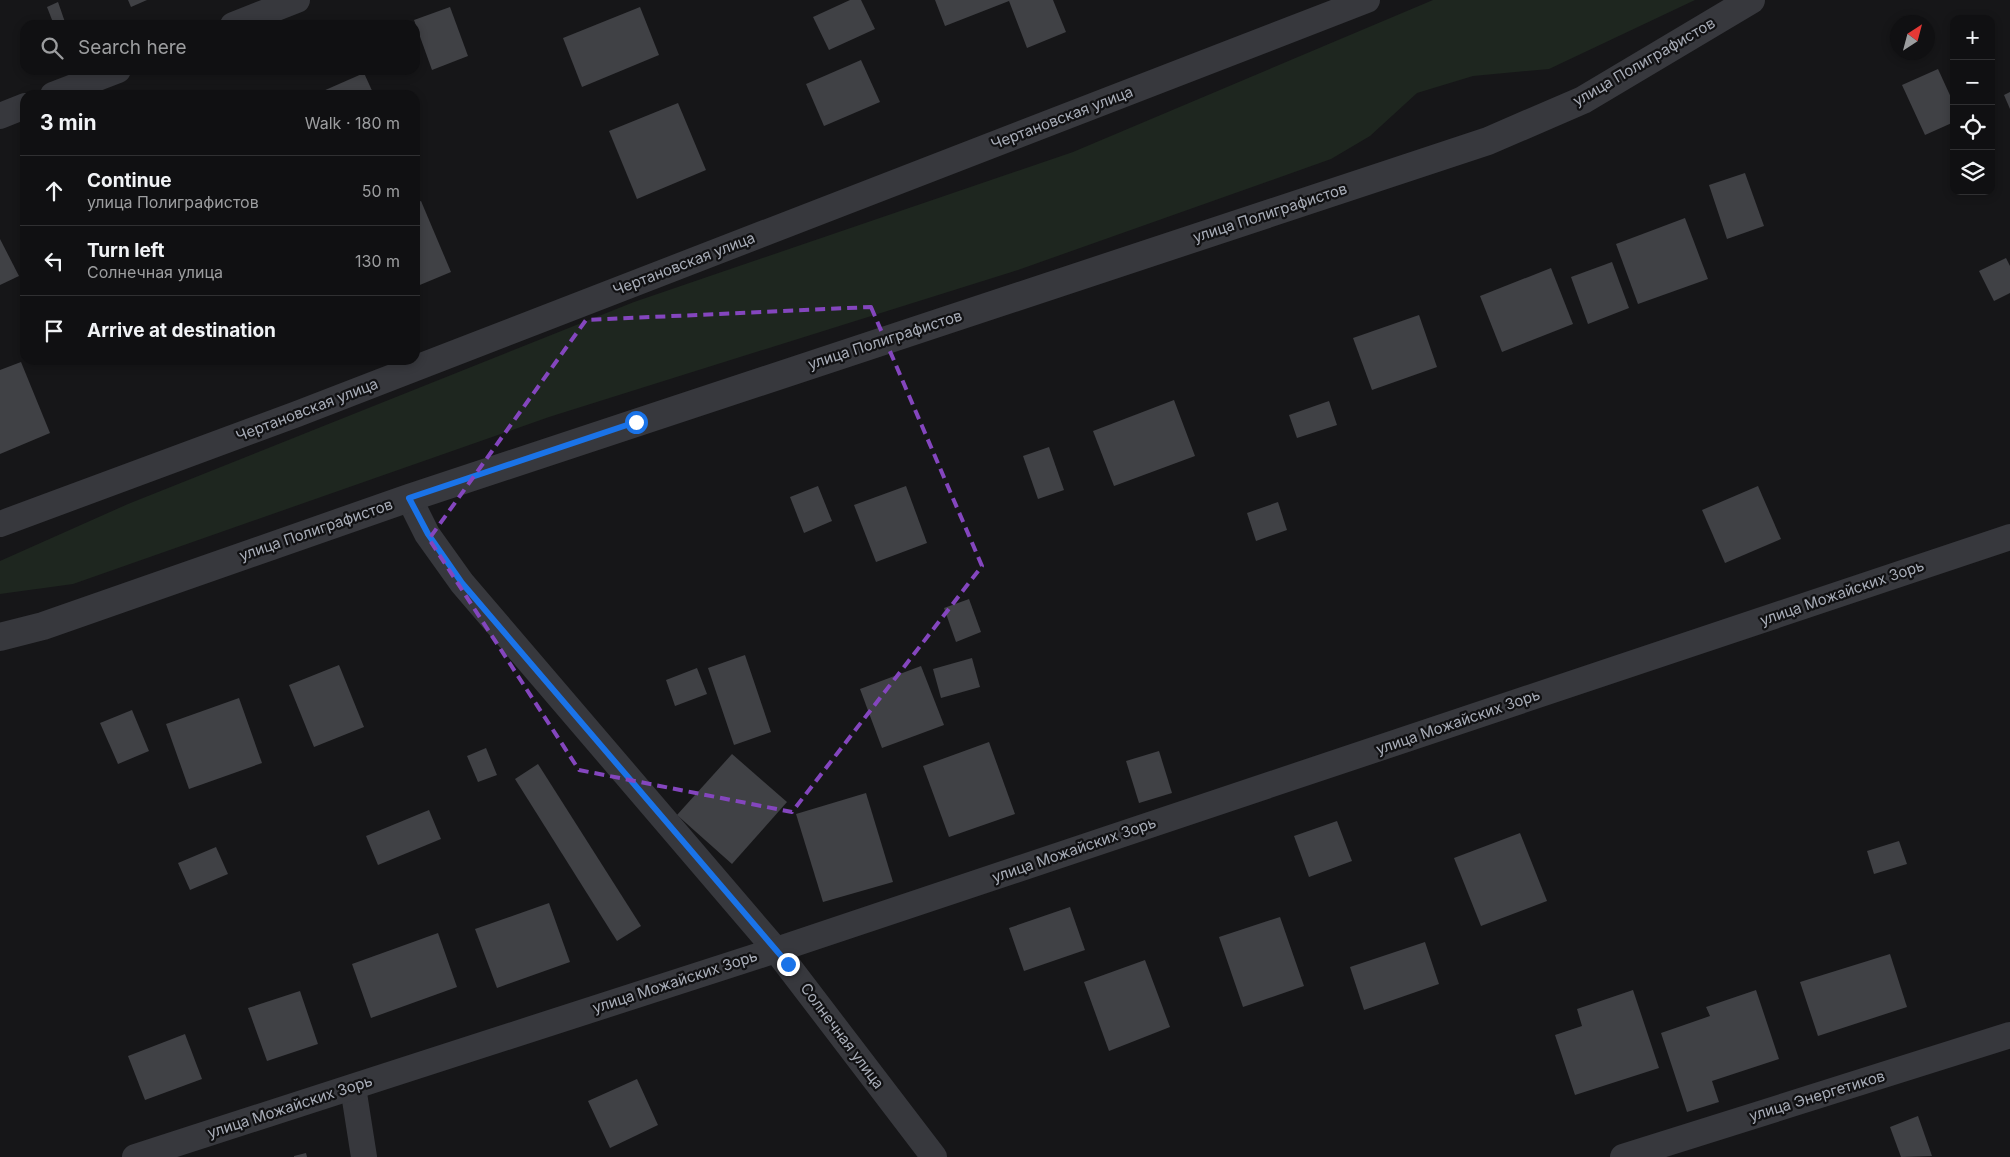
<!DOCTYPE html>
<meta charset="utf-8">
<style>
:root{--surface:#101012;--page:#1e1e20;--text:#f1f3f6;--muted:#9c9d9f;--line:#303032}
body{margin:0;font-family:Inter,sans-serif;background:var(--page);color:var(--text)}
.controls{position:absolute;right:15px;top:15px;display:grid;overflow:hidden;border-radius:10px;box-shadow:0 2px 8px #0003}
.controls button{width:45px;height:45px;display:grid;place-items:center;padding:0;border:0;border-bottom:1px solid var(--line);background:var(--surface);color:var(--text);font:25px sans-serif}
.compass{position:absolute;left:1890px;top:15px;width:45px;height:45px;border-radius:50%;background:var(--surface);box-shadow:0 2px 8px #0003;rotate:36deg}
.stop{position:absolute;width:15px;height:15px;margin:-11px;border:4px solid #1a73e8;border-radius:50%;background:#fff}
.stop.end{background:#1a73e8;border-color:#fff;box-shadow:0 1px 5px #0008}
.list{margin:0;padding:0;list-style:none}
h2{display:flex;justify-content:space-between;align-items:center;height:65px;margin:0;padding:0 20px;font-size:21px}
h2 small{font-size:16px;font-weight:400;color:var(--muted)}
.list li{display:grid;grid-template-columns:32px 1fr auto;gap:15px;align-items:center;box-sizing:border-box;height:70px;padding:0 20px;border-top:1px solid var(--line)}
.list b{display:block;font-size:19px;white-space:nowrap}
.list p{margin:0;font-size:16px;white-space:nowrap;color:var(--muted)}
.list em{font-size:16px;font-style:normal;color:var(--muted)}
.icon{flex:none;width:28px;height:28px;fill:none;stroke:currentColor;stroke-width:2;stroke-linecap:round;stroke-linejoin:round}
.map{position:relative;flex:none;width:2010px;height:1157px;overflow:hidden}
.search{position:absolute;background:var(--surface);box-shadow:0 2px 8px #0003;left:20px;top:20px;width:400px;height:55px;display:flex;align-items:center;gap:12px;box-sizing:border-box;padding:0 18px;border-radius:15px;color:var(--muted);font-size:19px}
.panel{position:absolute;background:var(--surface);box-shadow:0 2px 8px #0003;left:20px;top:90px;width:400px;height:275px;border-radius:15px}
.map>svg:first-child{display:block}
.green{fill:#1e261f}
.building{fill:#404145}
.lines{fill:none;stroke-linecap:round;stroke-linejoin:round}
.minor{stroke:#37383d;stroke-width:26}
.tertiary{stroke:#37383d;stroke-width:28}
.route{stroke:#1a73e8;stroke-width:6}
.marked{fill:none;stroke:#8446be;stroke-width:4;stroke-dasharray:10 6;stroke-linejoin:round}
.labels{text-anchor:middle;stroke-width:4.5;stroke-linejoin:round;paint-order:stroke}
.street-label{font-size:15px;fill:#a8adb8;stroke:#111113}
</style>
<div class="map">
<svg width="2010" height="1157" viewBox="0 0 2010 1157">
<rect width="100%" height="100%" fill="#161618"/>
<polygon class="green" points="1433,0 1695,0 1549,69 1473,76 1417,93 1370,136 1331,159 1018,270 549,417 73,584 0,594 0,561 128,504 634,302 1073,152"/>
<g class="building">
<polygon points="128,0 147,0 131,7"/>
<polygon points="850,0 861,0 875,29 829,50 813,17"/>
<polygon points="935,0 1053,0 1066,32 1027,48 1009,1 945,26"/>
<polygon points="58,2 66,25 54,25 47,7"/>
<polygon points="450,7 468,56 432,70 414,20"/>
<polygon points="640,7 659,55 582,87 563,38"/>
<polygon points="861,60 880,102 824,126 806,84"/>
<polygon points="1938,69 1954,104 1954,122 1925,135 1902,85"/>
<polygon points="364,73 374,95 314,95"/>
<polygon points="2010,92 2010,109 2004,95"/>
<polygon points="678,103 706,170 637,199 609,131"/>
<polygon points="1745,173 1764,226 1727,239 1709,185"/>
<polygon points="421,201 451,272 415,287 415,203"/>
<polygon points="1685,218 1708,279 1638,304 1616,244"/>
<polygon points="0,239 19,276 0,285"/>
<polygon points="2006,258 2010,266 2010,293 1994,301 1979,271"/>
<polygon points="1612,262 1629,308 1588,324 1571,277"/>
<polygon points="1551,268 1573,324 1502,352 1480,296"/>
<polygon points="1419,315 1437,367 1372,390 1353,338"/>
<polygon points="21,362 50,433 0,454 0,370"/>
<polygon points="1174,400 1195,456 1114,486 1093,431"/>
<polygon points="1329,401 1337,425 1297,438 1289,415"/>
<polygon points="1049,447 1064,490 1038,499 1023,456"/>
<polygon points="818,486 832,521 804,533 790,497"/>
<polygon points="906,486 927,543 876,562 854,505"/>
<polygon points="1758,486 1781,539 1725,563 1702,510"/>
<polygon points="1278,502 1287,530 1256,541 1247,513"/>
<polygon points="969,599 981,632 956,642 944,608"/>
<polygon points="745,655 771,732 734,745 708,668"/>
<polygon points="972,658 980,687 941,698 933,669"/>
<polygon points="339,665 364,727 314,747 289,685"/>
<polygon points="921,666 944,725 882,748 860,689"/>
<polygon points="697,668 707,694 675,706 666,680"/>
<polygon points="239,698 262,763 189,789 166,724"/>
<polygon points="132,710 149,751 118,764 100,723"/>
<polygon points="989,742 1015,814 949,837 923,766"/>
<polygon points="486,748 497,775 478,782 467,756"/>
<polygon points="1159,751 1172,793 1139,803 1126,761"/>
<polygon points="732,754 787,802 732,864 677,815"/>
<polygon points="538,764 641,926 617,941 515,779"/>
<polygon points="866,793 893,882 823,902 796,814"/>
<polygon points="429,810 441,839 378,865 366,836"/>
<polygon points="1337,821 1352,861 1309,877 1294,836"/>
<polygon points="1520,833 1547,901 1481,926 1454,858"/>
<polygon points="1899,841 1907,864 1874,874 1867,851"/>
<polygon points="216,847 228,874 190,890 178,863"/>
<polygon points="549,903 570,962 497,988 475,929"/>
<polygon points="1070,907 1085,950 1024,971 1009,928"/>
<polygon points="1280,917 1304,986 1243,1007 1219,937"/>
<polygon points="438,933 457,987 371,1018 352,964"/>
<polygon points="1425,942 1439,984 1364,1010 1350,967"/>
<polygon points="1890,954 1907,1007 1818,1036 1800,982"/>
<polygon points="1145,960 1170,1027 1109,1051 1084,982"/>
<polygon points="1633,990 1659,1068 1575,1095 1555,1035 1582,1026 1577,1009"/>
<polygon points="1756,990 1779,1059 1712,1081 1719,1102 1687,1112 1661,1033 1710,1016 1706,1007"/>
<polygon points="300,991 318,1044 267,1061 248,1008"/>
<polygon points="185,1034 202,1079 145,1100 128,1056"/>
<polygon points="637,1079 658,1125 610,1148 588,1101"/>
<polygon points="1918,1116 1932,1156 1901,1157 1890,1127"/>
<polygon points="306,1153 307,1157 294,1157 294,1156"/>
</g>
<g class="lines">
<g class="minor">
<polyline points="233,25 297,0"/>
<polyline points="53,95 118,70"/>
<polyline points="0,116 25,106"/>
<polyline points="409,498 427,534 462,583 776,950 934,1157"/>
<polyline points="0,524 297,414 1367,0"/>
<polyline points="353,1087 364,1157"/>
<polyline points="135,1157 776,950 2010,537"/>
<polyline points="1623,1157 2010,1035"/>
</g>
<polyline class="tertiary" points="0,637 43,626 409,498 1488,141 1583,100 1751,0"/>
</g>
<g class="lines">
<polyline class="route" points="636,422 409,498 428,534 462,583 788,964"/>
</g>
<path class="marked" d="M871 307 982 566 792 812 579 770 429 539 586 320Z"/>
<g class="labels">
<g class="street-label">
<text transform="translate(1644 62) rotate(-30)" y="5">улица Полиграфистов</text>
<text transform="translate(1062 118) rotate(-21)" y="5">Чертановская улица</text>
<text transform="translate(1270 213) rotate(-18)" y="5">улица Полиграфистов</text>
<text transform="translate(684 264) rotate(-21)" y="5">Чертановская улица</text>
<text transform="translate(885 340) rotate(-18)" y="5">улица Полиграфистов</text>
<text transform="translate(307 410) rotate(-21)" y="5">Чертановская улица</text>
<text transform="translate(316 530) rotate(-19)" y="5">улица Полиграфистов</text>
<text transform="translate(1842 593) rotate(-19)" y="5">улица Можайских Зорь</text>
<text transform="translate(1458 722) rotate(-19)" y="5">улица Можайских Зорь</text>
<text transform="translate(1074 850) rotate(-19)" y="5">улица Можайских Зорь</text>
<text transform="translate(675 982) rotate(-18)" y="5">улица Можайских Зорь</text>
<text transform="translate(842 1036) rotate(53)" y="5">Солнечная улица</text>
<text transform="translate(1817 1096) rotate(-17)" y="5">улица Энергетиков</text>
<text transform="translate(290 1107) rotate(-18)" y="5">улица Можайских Зорь</text>
</g>
</g>
</svg>
<div class="controls">
<button>+</button>
<button>−</button>
<button><svg class="icon" aria-label="locate" viewBox="0 0 24 24"><circle cx="12" cy="12" r="6"/><path d="M12 2v4M12 18v4M2 12h4M18 12h4"/></svg></button>
<button><svg class="icon" aria-label="layers" viewBox="0 0 24 24"><path d="M12 4l9 5-9 5-9-5zM3 14l9 5 9-5"/></svg></button>
</div>
<svg class="compass" viewBox="-18 -18 36 36"><path d="M0-13l5 13h-10z" fill="#e53935"/><path d="M0 13l5-13h-10z" fill="#9c9d9f"/></svg>
<div class="stop" style="left:636px;top:422px"></div>
<div class="stop end" style="left:788px;top:964px"></div>
<div class="search"><svg class="icon" aria-label="search" viewBox="0 0 24 24"><circle cx="10" cy="10" r="6"/><path d="M15 15l6 6"/></svg>Search here</div>
<section class="panel">
<h2>3 min<small>Walk · 180 m</small></h2>
<ul class="list">
<li><svg class="icon" aria-label="ahead" viewBox="0 0 24 24"><path d="M12 20V5M6 11l6-6 6 6"/></svg><div><b>Continue</b><p>улица Полиграфистов</p></div><em>50 m</em></li>
<li><svg class="icon" aria-label="left" viewBox="0 0 24 24"><path d="M17 20v-9H6M10 6l-5 5 5 5"/></svg><div><b>Turn left</b><p>Солнечная улица</p></div><em>130 m</em></li>
<li><svg class="icon" aria-label="arrive" viewBox="0 0 24 24"><path d="M6 21V4h12l-3 4 3 4H6"/></svg><div><b>Arrive at destination</b></div></li>
</ul>
</section>
</div>
